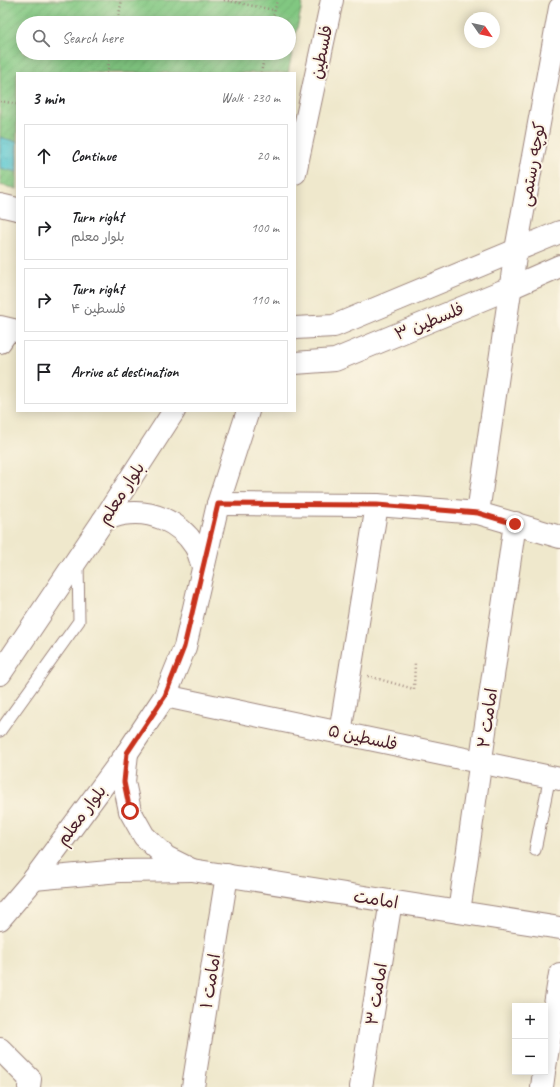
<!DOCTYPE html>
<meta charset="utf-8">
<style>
:root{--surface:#fff;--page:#f6f6f6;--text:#202124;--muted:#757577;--line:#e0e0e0}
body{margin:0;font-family:Caveat,"Playpen Sans Arabic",sans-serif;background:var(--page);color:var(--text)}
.controls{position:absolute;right:12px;bottom:12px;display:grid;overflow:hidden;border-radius:0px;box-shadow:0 2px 10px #0003}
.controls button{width:36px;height:36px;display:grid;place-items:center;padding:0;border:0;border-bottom:1px solid var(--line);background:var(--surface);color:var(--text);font:20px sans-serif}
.compass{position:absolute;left:464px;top:12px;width:36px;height:36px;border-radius:50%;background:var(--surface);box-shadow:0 2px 10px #0003;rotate:124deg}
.stop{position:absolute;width:12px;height:12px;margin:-9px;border:3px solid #c8321e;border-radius:50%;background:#fff}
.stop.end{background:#c8321e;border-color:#fff;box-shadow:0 1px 4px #0008}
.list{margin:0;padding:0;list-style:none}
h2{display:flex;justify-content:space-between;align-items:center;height:52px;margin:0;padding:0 16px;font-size:17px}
h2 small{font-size:13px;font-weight:400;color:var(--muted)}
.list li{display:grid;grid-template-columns:26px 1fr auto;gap:12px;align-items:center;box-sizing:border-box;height:64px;margin:0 8px 8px;padding:0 8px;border:1px solid var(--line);border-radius:0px}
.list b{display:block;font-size:15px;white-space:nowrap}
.list p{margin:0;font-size:13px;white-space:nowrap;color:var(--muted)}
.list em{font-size:13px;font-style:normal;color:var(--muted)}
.icon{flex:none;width:22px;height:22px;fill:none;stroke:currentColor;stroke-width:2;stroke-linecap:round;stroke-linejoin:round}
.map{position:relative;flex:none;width:560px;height:1087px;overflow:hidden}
.search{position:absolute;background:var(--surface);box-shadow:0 2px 10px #0003;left:16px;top:16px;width:280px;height:44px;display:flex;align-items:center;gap:10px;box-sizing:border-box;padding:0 14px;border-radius:22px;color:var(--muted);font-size:15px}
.panel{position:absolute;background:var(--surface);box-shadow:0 2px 10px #0003;left:16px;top:72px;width:280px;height:340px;border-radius:0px}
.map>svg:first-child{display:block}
.garden{fill:url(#garden-furrows);stroke:#667356;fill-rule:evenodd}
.water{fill:url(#water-ripples);stroke:#52737e}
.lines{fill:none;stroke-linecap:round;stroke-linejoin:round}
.lane-casing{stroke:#9c847c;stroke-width:13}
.street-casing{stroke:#9c847c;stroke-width:24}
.secondary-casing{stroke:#9c847c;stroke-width:24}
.path{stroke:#9c847c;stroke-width:2.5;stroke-dasharray:1 3;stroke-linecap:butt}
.lane{stroke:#fff;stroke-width:11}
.street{stroke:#fff;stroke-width:22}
.secondary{stroke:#fff;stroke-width:22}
.route{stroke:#c8321e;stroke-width:5}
.labels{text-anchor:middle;stroke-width:4;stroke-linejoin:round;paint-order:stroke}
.street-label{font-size:17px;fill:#4a1f2b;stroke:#fcf5e5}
</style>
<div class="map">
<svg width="560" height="1087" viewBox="0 0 560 1087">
<defs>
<pattern id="garden-furrows" width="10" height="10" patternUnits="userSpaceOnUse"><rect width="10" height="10" fill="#81c781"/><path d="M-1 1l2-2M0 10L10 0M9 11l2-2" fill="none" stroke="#71aa70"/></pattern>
<pattern id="water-ripples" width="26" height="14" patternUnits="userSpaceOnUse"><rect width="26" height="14" fill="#5ac7d0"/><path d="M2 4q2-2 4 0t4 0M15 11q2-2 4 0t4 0" fill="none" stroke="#50aab3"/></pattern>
</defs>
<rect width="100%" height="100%" fill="#fcf5e5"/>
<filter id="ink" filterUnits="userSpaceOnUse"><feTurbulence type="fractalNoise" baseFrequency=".025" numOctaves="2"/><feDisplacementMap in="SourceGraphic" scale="8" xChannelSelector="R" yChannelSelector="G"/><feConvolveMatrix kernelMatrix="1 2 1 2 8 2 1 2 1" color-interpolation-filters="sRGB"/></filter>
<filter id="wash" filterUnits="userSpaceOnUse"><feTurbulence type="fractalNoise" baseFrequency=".012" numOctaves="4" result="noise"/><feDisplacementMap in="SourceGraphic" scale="16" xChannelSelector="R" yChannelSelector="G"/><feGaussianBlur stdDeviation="0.9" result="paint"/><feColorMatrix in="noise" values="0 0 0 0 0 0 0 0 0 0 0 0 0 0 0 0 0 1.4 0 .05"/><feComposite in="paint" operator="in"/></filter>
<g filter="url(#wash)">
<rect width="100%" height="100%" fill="#efe8cc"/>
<path class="garden" d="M0 0H303L288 73H17V189L0 185ZM23 23H289V53H23Z"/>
<polygon class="water" points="0,137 17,142 17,172 0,168"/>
</g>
<g filter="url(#ink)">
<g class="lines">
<defs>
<g id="lane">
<polyline points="0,731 79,621 78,563"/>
<polyline points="535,850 550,776"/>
</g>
<g id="street">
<polyline points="0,205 17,209"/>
<polyline points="295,328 334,326 560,232"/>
<polyline points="0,342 8,330"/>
<polyline points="295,363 335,360 510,288 560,266"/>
<polyline points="218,504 377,505 478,513 560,537"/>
<polyline points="478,513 516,250 560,8"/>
<polyline points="165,696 560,779"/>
<polyline points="340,733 377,505"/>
<polyline points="459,912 515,523"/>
<polyline points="0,1049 30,1079 29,1087"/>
<polyline points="545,1067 560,974"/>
<polyline points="193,1087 227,875"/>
<polyline points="361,1087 391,901"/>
<polyline points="542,1087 544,1072"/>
</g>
<g id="secondary">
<polyline points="295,173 332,0"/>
<polyline points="0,327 17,331"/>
<path d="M103 521C109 518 116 515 123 514 151 509 180 522 195 546 199 552 200 560 203 566"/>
<polyline points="0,674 103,521 174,411"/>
<polyline points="192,870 560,928"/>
<polyline points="34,879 119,871 192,870 166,857 144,836 130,811 124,782 127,753"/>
<polyline points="0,919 34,879 127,753 165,696 185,647 218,504 248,411"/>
</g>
</defs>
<use href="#lane" class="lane-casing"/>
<use href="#street" class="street-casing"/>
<use href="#secondary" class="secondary-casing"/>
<g class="path">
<polyline points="224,0 274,10"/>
<polyline points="117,23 122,0"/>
<polyline points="272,23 277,0"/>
<polyline points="107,73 111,53"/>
<polyline points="261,73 265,53"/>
<polyline points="0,101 17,104"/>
<polyline points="368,676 414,689 415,661"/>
</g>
<use href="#lane" class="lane"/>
<use href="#street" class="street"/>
<use href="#secondary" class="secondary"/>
</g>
</g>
<g class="lines" filter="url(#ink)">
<polyline class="route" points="130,811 124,782 127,753 165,696 184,647 218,504 377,505 478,513 515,524"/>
</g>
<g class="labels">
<g class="street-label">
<text transform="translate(321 52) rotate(-78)" y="6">فلسطین</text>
<text transform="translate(532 164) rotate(-80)" y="6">کوچه رستمی</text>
<text transform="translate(429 321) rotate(-22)" y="6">فلسطین ۳</text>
<text transform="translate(121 493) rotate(-57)" y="6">بلوار معلم</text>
<text transform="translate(487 718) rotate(-82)" y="6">امامت ۲</text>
<text transform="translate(363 737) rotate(12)" y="6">فلسطین ۵</text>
<text transform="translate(81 815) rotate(-53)" y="6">بلوار معلم</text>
<text transform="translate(376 899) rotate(9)" y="6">امامت</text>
<text transform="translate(210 981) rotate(-81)" y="6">امامت ۱</text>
<text transform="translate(376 994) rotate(-81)" y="6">امامت ۳</text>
</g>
</g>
</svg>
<div class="controls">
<button>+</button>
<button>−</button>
</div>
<svg class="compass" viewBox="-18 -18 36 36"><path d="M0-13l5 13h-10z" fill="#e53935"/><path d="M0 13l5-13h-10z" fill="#757577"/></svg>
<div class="stop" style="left:130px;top:811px"></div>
<div class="stop end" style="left:515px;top:524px"></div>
<div class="search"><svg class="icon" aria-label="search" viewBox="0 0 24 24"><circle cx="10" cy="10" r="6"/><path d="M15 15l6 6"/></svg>Search here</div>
<section class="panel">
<h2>3 min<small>Walk · 230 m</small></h2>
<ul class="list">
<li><svg class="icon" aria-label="ahead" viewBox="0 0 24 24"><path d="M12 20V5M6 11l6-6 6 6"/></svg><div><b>Continue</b></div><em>20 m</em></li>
<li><svg class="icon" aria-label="right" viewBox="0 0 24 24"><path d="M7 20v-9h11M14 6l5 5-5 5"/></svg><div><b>Turn right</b><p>بلوار معلم</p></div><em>100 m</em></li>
<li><svg class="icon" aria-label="right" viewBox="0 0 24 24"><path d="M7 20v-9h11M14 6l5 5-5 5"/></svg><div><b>Turn right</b><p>فلسطین ۴</p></div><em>110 m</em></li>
<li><svg class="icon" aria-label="arrive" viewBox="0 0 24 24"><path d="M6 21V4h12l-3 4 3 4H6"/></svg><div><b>Arrive at destination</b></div></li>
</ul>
</section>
</div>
